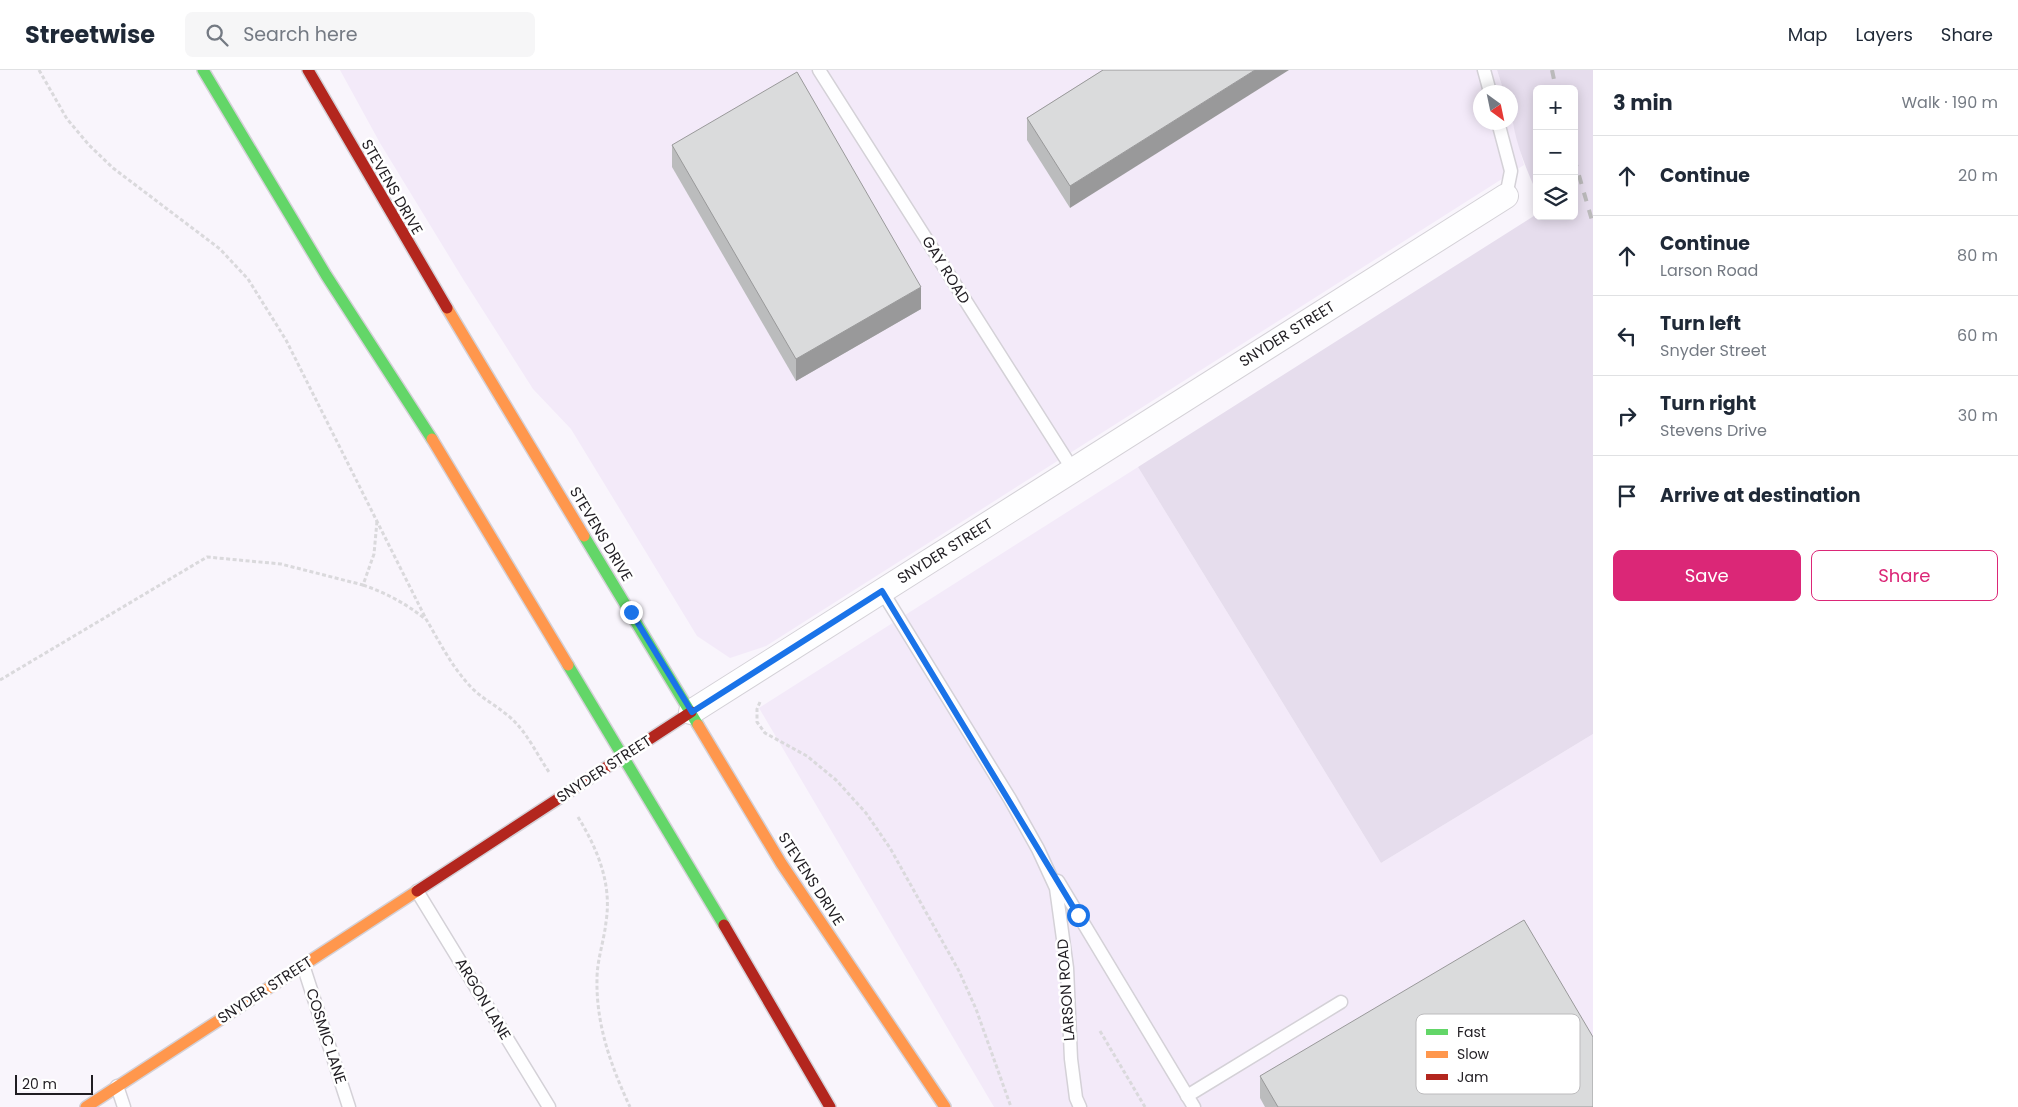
<!DOCTYPE html>
<meta charset="utf-8">
<style>
:root{--surface:#fff;--page:#f6f6f7;--text:#1f2937;--muted:#747a83;--line:#e0e1e3;--accent:#db2777}
body{margin:0;font-family:Poppins,sans-serif;background:var(--page);color:var(--text)}
.controls{position:absolute;right:15px;top:15px;display:grid;overflow:hidden;border-radius:8px;box-shadow:0 2px 12px #0003}
.controls button{width:45px;height:45px;display:grid;place-items:center;padding:0;border:0;border-bottom:1px solid var(--line);background:var(--surface);color:var(--text);font:25px sans-serif}
.compass{position:absolute;left:1473px;top:15px;width:45px;height:45px;border-radius:50%;background:var(--surface);box-shadow:0 2px 12px #0003;rotate:147deg}
.scale{position:absolute;left:15px;bottom:12px;width:78px;box-sizing:border-box;padding-left:5px;border:2px solid #201d22;border-top:0;font-size:14px;line-height:18px;white-space:nowrap;color:#201d22;-webkit-text-stroke:4px #fff;paint-order:stroke}
.stop{position:absolute;width:15px;height:15px;margin:-11px;border:4px solid #1a73e8;border-radius:50%;background:#fff}
.stop.end{background:#1a73e8;border-color:#fff;box-shadow:0 1px 5px #0008}
.list{margin:0;padding:0;list-style:none}
h2{display:flex;justify-content:space-between;align-items:center;height:65px;margin:0;padding:0 20px;font-size:21px}
h2 small{font-size:16px;font-weight:400;color:var(--muted)}
.list li{display:grid;grid-template-columns:32px 1fr auto;gap:15px;align-items:center;box-sizing:border-box;height:80px;padding:0 20px;border-top:1px solid var(--line)}
.list b{display:block;font-size:19px;white-space:nowrap}
.list p{margin:0;font-size:16px;white-space:nowrap;color:var(--muted)}
.list em{font-size:16px;font-style:normal;color:var(--muted)}
.actions{display:flex;gap:10px;padding:15px 20px}
.actions a{flex:1;padding:11px 0;border:1px solid var(--accent);border-radius:8px;text-align:center;font-size:18px;color:var(--accent)}
.actions .main{background:var(--accent);color:#fff}
.icon{flex:none;width:28px;height:28px;fill:none;stroke:currentColor;stroke-width:2;stroke-linecap:round;stroke-linejoin:round}
.map{position:relative;flex:none;width:1593px;height:1037px;overflow:hidden}
header{display:flex;align-items:center;gap:30px;box-sizing:border-box;height:70px;padding:0 25px;background:var(--surface);border-bottom:1px solid var(--line)}
header strong{font-size:24px}
nav{display:flex;gap:28px;margin-inline-start:auto;font-size:18px}
.search{width:350px;height:45px;background:var(--page);display:flex;align-items:center;gap:12px;box-sizing:border-box;padding:0 18px;border-radius:8px;color:var(--muted);font-size:19px}
main{display:flex}
aside{flex:1;background:var(--surface)}
.map>svg:first-child{display:block}
.built{fill:#f3eaf9}
.green{fill:#e6dded}
.lines{fill:none;stroke-linecap:round;stroke-linejoin:round}
.lane-casing{stroke:#d4d1d7;stroke-width:15}
.street-casing{stroke:#d4d1d7;stroke-width:26}
.fast-casing{stroke:#d4d1d7;stroke-width:14}
.slow-casing{stroke:#d4d1d7;stroke-width:14}
.jam-casing{stroke:#d4d1d7;stroke-width:14}
.path{stroke:#dad9dc;stroke-width:3;stroke-dasharray:4 2.5;stroke-linecap:butt}
.lane{stroke:#fefeff;stroke-width:12}
.street{stroke:#fefeff;stroke-width:24}
.fast{stroke:#63d668;stroke-width:11}
.slow{stroke:#ff974d;stroke-width:11}
.jam{stroke:#b3261e;stroke-width:11}
.rail{stroke:#bbbabb;stroke-width:4;stroke-dasharray:9 9;stroke-linecap:butt}
.wall{fill:#bbbcbd}
.shaded-wall{fill:#99999a}
.building{fill:#dadbdc;stroke:#99999a}
.route{stroke:#1a73e8;stroke-width:6}
.labels{text-anchor:middle;stroke-width:5;stroke-linejoin:round;paint-order:stroke}
.street-label{font-size:15px;fill:#201d22;stroke:#fff}
.key{fill:#fff;stroke:#bcbbbd;stroke-width:1}
.key-label{font-size:14px;fill:#201d22}
</style>
<header>
<strong>Streetwise</strong>
<div class="search"><svg class="icon" aria-label="search" viewBox="0 0 24 24"><circle cx="10" cy="10" r="6"/><path d="M15 15l6 6"/></svg>Search here</div>
<nav><a>Map</a><a>Layers</a><a>Share</a></nav>
</header>
<main>
<div class="map">
<svg width="1593" height="1037" viewBox="0 0 1593 1037">
<rect width="100%" height="100%" fill="#f9f5fc"/>
<g class="built">
<polygon points="340,0 1497,0 1504,22 1480,22 1480,52 1510,52 1511,46 1524,95 766,576 730,588 697,566 571,359 533,319 463,209 380,73"/>
<polygon points="1138,397 1381,793 1593,664 1593,1037 994,1037 759,638"/>
</g>
<path class="green" d="M1497 0H1593V664L1381 793 1138 397 1537 144V146H1574V19H1537V123C1522 90 1510 58 1510 22H1504Z"/>
<g class="lines">
<defs>
<g id="lane">
<polyline points="819,0 1073,400"/>
<polyline points="1484,0 1490,22"/>
<polyline points="1498,52 1511,101 1506,126"/>
<polyline points="882,521 1010,729 1038,779 1056,818 1067,898 1071,989 1076,1028 1080,1037"/>
<polyline points="1058,811 1194,1037"/>
<polyline points="417,821 549,1037"/>
<polyline points="303,895 349,1037"/>
<polyline points="117,1016 124,1037"/>
<polyline points="1187,1026 1341,932"/>
</g>
<polyline id="street" points="691,642 1506,126"/>
<g id="fast">
<polyline points="203,0 326,205 432,369"/>
<polyline points="584,466 698,655"/>
<polyline points="568,595 724,855"/>
</g>
<g id="slow">
<polyline points="447,238 584,466"/>
<polyline points="432,369 568,595"/>
<polyline points="698,655 781,793 945,1037"/>
<polyline points="86,1037 417,821"/>
</g>
<g id="jam">
<polyline points="308,0 447,238"/>
<polyline points="417,821 691,642"/>
<polyline points="724,855 830,1037"/>
</g>
</defs>
<use href="#lane" class="lane-casing"/>
<use href="#street" class="street-casing"/>
<use href="#fast" class="fast-casing"/>
<use href="#slow" class="slow-casing"/>
<use href="#jam" class="jam-casing"/>
<g class="path">
<path d="M39 0 67 49 89 75 113 98 220 179 248 209 286 270 426 549C439 571 452 597 470 616 481 628 494 634 506 644 525 658 536 683 549 702"/>
<path d="M363 515C386 523 405 533 424 548"/>
<polyline points="0,610 207,487 281,494 363,515 374,484 377,451"/>
<polyline points="760,632 757,639 757,652 765,663 807,686 836,710 866,743 890,778 959,901 976,939 1011,1037"/>
<path d="M578 747C598 780 612 814 606 852 604 871 597 890 597 909 596 955 611 996 630 1037"/>
<polyline points="1100,961 1145,1037"/>
</g>
<use href="#lane" class="lane"/>
<use href="#street" class="street"/>
<use href="#fast" class="fast"/>
<use href="#slow" class="slow"/>
<use href="#jam" class="jam"/>
<g class="rail">
<polyline points="1552,0 1556,19"/>
<polyline points="1574,88 1593,154"/>
</g>
</g>
<g class="wall">
<polygon points="1103,0 1070,138 1027,70 1027,48"/>
<polygon points="672,75 921,239 796,311 672,97"/>
<polygon points="1260,1006 1593,1037 1265,1037 1260,1028"/>
</g>
<g class="shaded-wall">
<polygon points="1255,0 1289,0 1070,138 1070,116"/>
<polygon points="921,217 921,239 796,311 796,289"/>
</g>
<g class="building">
<polygon points="1103,0 1255,0 1070,116 1027,48"/>
<polygon points="797,2 921,217 796,289 672,75"/>
<polygon points="1524,850 1593,967 1593,1037 1278,1037 1260,1006"/>
</g>
<g class="lines">
<polyline class="route" points="631,542 692,642 882,521 1078,845"/>
</g>
<g class="labels">
<g class="street-label">
<text transform="translate(392 117) rotate(60)" y="5">STEVENS DRIVE</text>
<text transform="translate(946 200) rotate(58)" y="5">GAY ROAD</text>
<text transform="translate(1287 264) rotate(-32)" y="5">SNYDER STREET</text>
<text transform="translate(601 464) rotate(59)" y="5">STEVENS DRIVE</text>
<text transform="translate(945 481) rotate(-32)" y="5">SNYDER STREET</text>
<text transform="translate(604 699) rotate(-33)" y="5">SNYDER STREET</text>
<text transform="translate(811 809) rotate(57)" y="5">STEVENS DRIVE</text>
<text transform="translate(265 920) rotate(-33)" y="5">SNYDER STREET</text>
<text transform="translate(1066 920) rotate(-94)" y="5">LARSON ROAD</text>
<text transform="translate(483 929) rotate(59)" y="5">ARGON LANE</text>
<text transform="translate(326 966) rotate(72)" y="5">COSMIC LANE</text>
</g>
</g>
<rect x="1416" y="944" width="164" height="80" rx="8" class="key"/>
<rect x="1426" y="959" width="22" height="6" fill="#63d668"/>
<rect x="1426" y="981" width="22" height="7" fill="#ff974d"/>
<rect x="1426" y="1004" width="22" height="6" fill="#b3261e"/>
<g class="key-label">
<text x="1457" y="967">Fast</text>
<text x="1457" y="989">Slow</text>
<text x="1457" y="1012">Jam</text>
</g>
</svg>
<div class="controls">
<button>+</button>
<button>−</button>
<button><svg class="icon" aria-label="layers" viewBox="0 0 24 24"><path d="M12 4l9 5-9 5-9-5zM3 14l9 5 9-5"/></svg></button>
</div>
<svg class="compass" viewBox="-18 -18 36 36"><path d="M0-13l5 13h-10z" fill="#e53935"/><path d="M0 13l5-13h-10z" fill="#747a83"/></svg>
<div class="scale">20 m</div>
<div class="stop" style="left:1078px;top:845px"></div>
<div class="stop end" style="left:631px;top:542px"></div>
</div>
<aside>
<h2>3 min<small>Walk · 190 m</small></h2>
<ul class="list">
<li><svg class="icon" aria-label="ahead" viewBox="0 0 24 24"><path d="M12 20V5M6 11l6-6 6 6"/></svg><div><b>Continue</b></div><em>20 m</em></li>
<li><svg class="icon" aria-label="ahead" viewBox="0 0 24 24"><path d="M12 20V5M6 11l6-6 6 6"/></svg><div><b>Continue</b><p>Larson Road</p></div><em>80 m</em></li>
<li><svg class="icon" aria-label="left" viewBox="0 0 24 24"><path d="M17 20v-9H6M10 6l-5 5 5 5"/></svg><div><b>Turn left</b><p>Snyder Street</p></div><em>60 m</em></li>
<li><svg class="icon" aria-label="right" viewBox="0 0 24 24"><path d="M7 20v-9h11M14 6l5 5-5 5"/></svg><div><b>Turn right</b><p>Stevens Drive</p></div><em>30 m</em></li>
<li><svg class="icon" aria-label="arrive" viewBox="0 0 24 24"><path d="M6 21V4h12l-3 4 3 4H6"/></svg><div><b>Arrive at destination</b></div></li>
</ul>
<div class="actions"><a class="main">Save</a><a>Share</a></div>
</aside>
</main>
